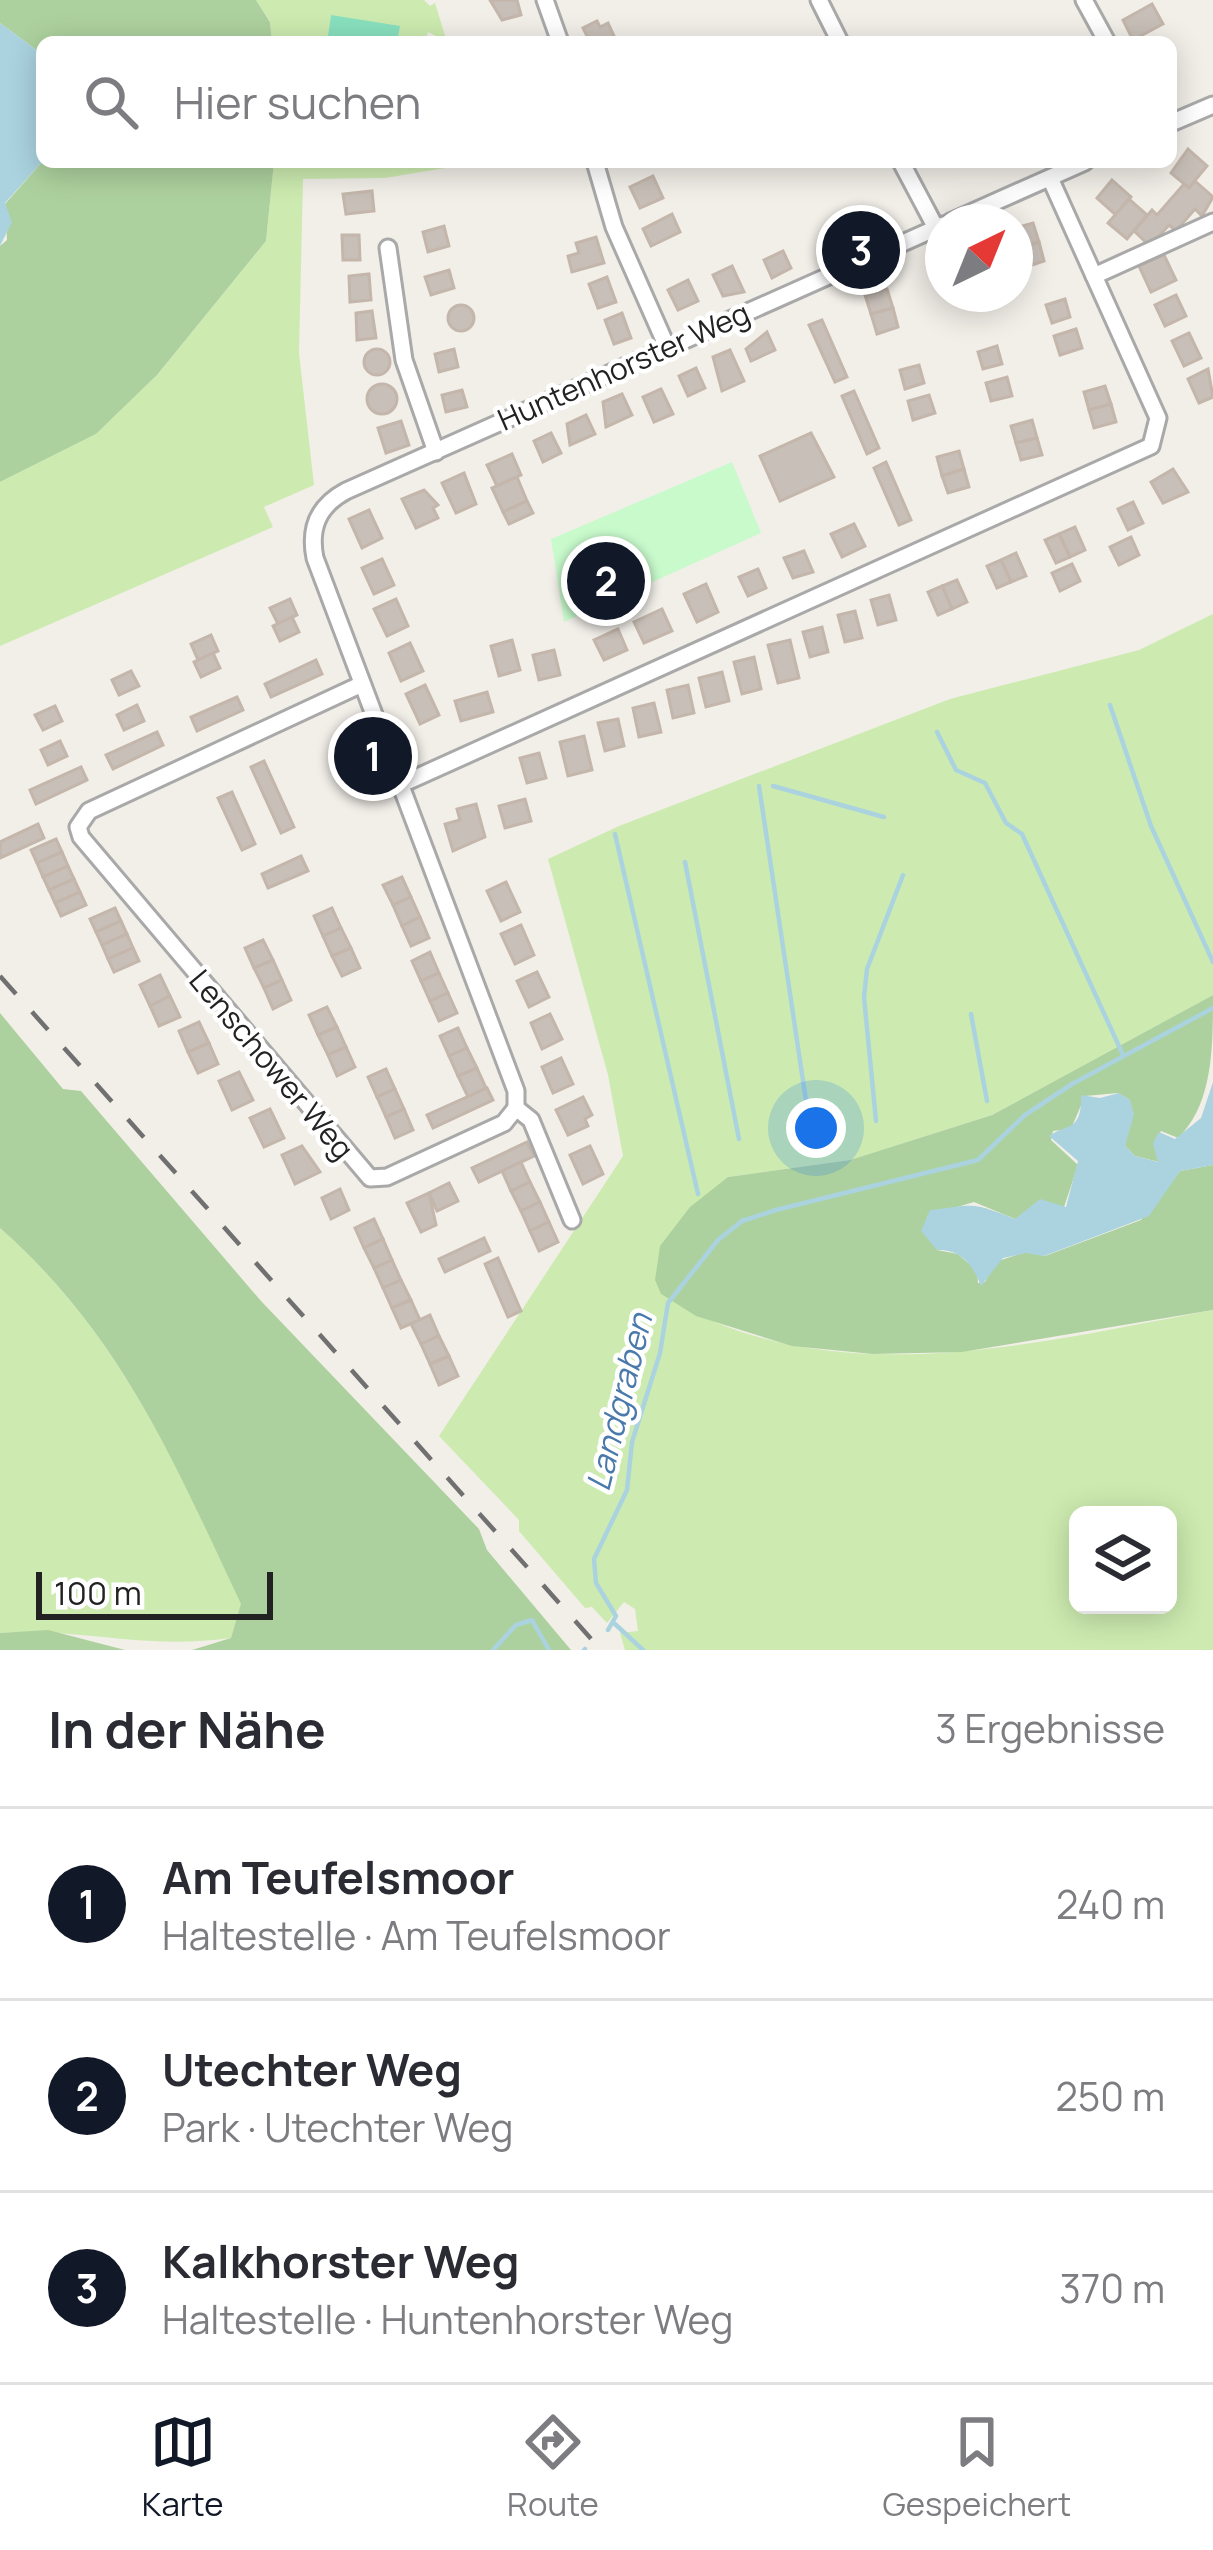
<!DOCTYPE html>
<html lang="de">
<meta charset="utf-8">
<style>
:root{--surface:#fff;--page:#f7f7f7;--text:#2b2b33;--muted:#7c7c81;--line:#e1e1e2;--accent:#111827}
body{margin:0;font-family:Manrope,sans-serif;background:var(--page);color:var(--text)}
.controls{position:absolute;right:36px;bottom:36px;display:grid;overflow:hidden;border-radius:18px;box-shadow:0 6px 30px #0003}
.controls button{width:108px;height:108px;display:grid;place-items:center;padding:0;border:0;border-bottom:3px solid var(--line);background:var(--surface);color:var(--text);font:60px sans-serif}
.compass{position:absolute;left:925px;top:204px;width:108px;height:108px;border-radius:50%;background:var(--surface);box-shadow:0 6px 30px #0003;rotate:43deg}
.scale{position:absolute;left:36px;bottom:30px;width:237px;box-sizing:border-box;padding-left:12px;border:6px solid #222;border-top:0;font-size:33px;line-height:42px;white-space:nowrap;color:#222;-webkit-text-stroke:9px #fff;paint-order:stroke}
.you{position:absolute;left:816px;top:1128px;width:42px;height:42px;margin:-30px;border:9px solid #fff;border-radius:50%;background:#1a73e8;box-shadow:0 0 0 18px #1a73e833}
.badge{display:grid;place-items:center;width:78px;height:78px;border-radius:50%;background:var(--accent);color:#fff;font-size:39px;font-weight:700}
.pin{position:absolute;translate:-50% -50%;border:6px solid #fff;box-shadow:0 3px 12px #0006}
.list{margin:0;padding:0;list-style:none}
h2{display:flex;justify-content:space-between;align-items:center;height:156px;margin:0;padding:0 48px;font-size:51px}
h2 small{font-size:39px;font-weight:400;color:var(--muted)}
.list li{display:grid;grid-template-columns:78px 1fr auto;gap:36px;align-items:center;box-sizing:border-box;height:192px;padding:0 48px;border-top:3px solid var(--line)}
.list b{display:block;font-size:45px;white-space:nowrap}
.list p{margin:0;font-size:39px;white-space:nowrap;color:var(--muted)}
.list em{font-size:39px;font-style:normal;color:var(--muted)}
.icon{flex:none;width:66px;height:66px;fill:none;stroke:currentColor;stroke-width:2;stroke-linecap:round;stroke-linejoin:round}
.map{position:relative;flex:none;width:1213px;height:1650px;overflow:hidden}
.search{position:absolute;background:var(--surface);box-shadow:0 6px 30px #0003;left:36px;right:36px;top:36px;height:132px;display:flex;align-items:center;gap:30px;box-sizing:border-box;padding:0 42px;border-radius:18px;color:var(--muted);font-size:45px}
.sheet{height:732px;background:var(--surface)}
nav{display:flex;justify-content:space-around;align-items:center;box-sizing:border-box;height:168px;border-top:3px solid var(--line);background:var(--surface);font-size:33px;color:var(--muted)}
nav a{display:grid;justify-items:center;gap:6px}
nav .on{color:var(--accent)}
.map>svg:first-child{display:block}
.grass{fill:#cdebb0;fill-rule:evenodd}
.forest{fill:#add19e}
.park{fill:#c8facc}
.pitch{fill:#88e0be}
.water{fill:#aad3df}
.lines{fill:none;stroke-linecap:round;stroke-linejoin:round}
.stream{stroke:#aad3df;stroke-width:4.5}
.building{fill:#c7bfb8;stroke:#c4b6ab;stroke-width:3}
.minor-casing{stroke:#a9a9a9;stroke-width:21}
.minor{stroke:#fff;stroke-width:15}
.rail{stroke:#707070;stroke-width:4.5;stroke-dasharray:24 24;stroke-linecap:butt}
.labels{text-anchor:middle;stroke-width:9;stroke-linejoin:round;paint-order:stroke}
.street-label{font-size:30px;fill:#222;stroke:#fff}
.water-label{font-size:33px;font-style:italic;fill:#4a7aab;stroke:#fff}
</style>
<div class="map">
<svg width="1213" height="1650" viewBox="0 0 1213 1650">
<rect width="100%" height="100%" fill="#f2efe9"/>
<g class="grass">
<polygon points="256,0 424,0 430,6 435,3 447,42 428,32 425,42 397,42 399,27 331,16 327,42 272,42 270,21"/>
<polygon points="274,162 376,167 378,162 481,162 385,178 303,179 299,353 314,485 264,507 273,527 0,646 0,482 96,434 157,375 266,241"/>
<path d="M1213 614V995L992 1115 850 1160 728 1177 661 1294C826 1398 1035 1343 1213 1310V1650H625L620 1633 638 1631 635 1609 624 1602 607 1623 592 1607 585 1608 519 1531V1520L439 1436 623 1156 608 1075 548 859 619 826 950 699 1139 650ZM1078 1515H1168V1605H1078Z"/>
<path d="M0 1228C122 1336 173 1460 242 1604L231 1638C142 1650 86 1628 0 1633Z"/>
</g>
<g class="forest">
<polygon points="0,0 256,0 270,22 272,42 42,42 42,54 0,23"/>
<polygon points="42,162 274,162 266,241 157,375 96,434 0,482 0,246 7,240 5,204"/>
<path d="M1213 995C1213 1048 1213 1104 1178 1138L1161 1131 1158 1135 1159 1162 1135 1156 1125 1146 1130 1100 1118 1093 1085 1096 1071 1129 1053 1131 1051 1140 1078 1165 1063 1210 1046 1201 1015 1219 974 1202 927 1216 937 1250 958 1254 977 1271 978 1283 985 1282 995 1262 1026 1252 1045 1256 1141 1220 1180 1171 1213 1165V1310L962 1352 873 1354 792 1346 696 1316 661 1294 655 1280 660 1246 690 1207 728 1177 850 1160 992 1115Z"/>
<path d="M0 1013 63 1089 81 1091 261 1301 479 1529 487 1550 571 1650H192L231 1638 241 1604C173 1460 122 1336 0 1228Z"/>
<polygon points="48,1630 125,1650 0,1650 0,1633"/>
</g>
<polygon class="park" points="732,462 761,533 564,622 551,539"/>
<polygon class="pitch" points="331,15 400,26 397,42 327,42"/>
<g class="water">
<polygon points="0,23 42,54 42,117 36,123 42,162 5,203 12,222 0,246"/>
<path d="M1213 1082V1165L1180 1171 1149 1216 1044 1256 1026 1253 1003 1258 981 1286C973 1266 962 1249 937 1250L921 1231 930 1210C975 1205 970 1201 1015 1219L1040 1199 1066 1207 1078 1161 1049 1136C1067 1123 1082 1132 1081 1095L1100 1098 1119 1093 1130 1100 1134 1114 1125 1146 1135 1156 1158 1162 1153 1143 1159 1132 1175 1139 1201 1118Z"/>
</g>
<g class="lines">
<g class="stream">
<polyline points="1110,705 1151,826 1213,962"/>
<polyline points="937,732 956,770 985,783 1006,823 1022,834 1123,1055"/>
<polyline points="759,786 812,1141"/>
<polyline points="773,786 884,817"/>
<polyline points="615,834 698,1194"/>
<polyline points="685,862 739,1139"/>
<polyline points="971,1014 987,1101"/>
<polyline points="876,1121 864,997 867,969 903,875"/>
<polyline points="615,1624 643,1650"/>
<polyline points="608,1630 616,1616 596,1583 594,1559 627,1490 632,1442 660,1353 668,1303 718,1240 742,1221 776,1210 978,1160 1025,1115 1072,1084 1213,1008"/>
<polyline points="493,1650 516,1625 532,1620 549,1650"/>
<polyline points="584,1650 585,1649"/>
</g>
</g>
<g class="building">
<polygon points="490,0 517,0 521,15 502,20"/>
<polygon points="1152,4 1163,24 1133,40 1123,20"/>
<polygon points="597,21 600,27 608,23 615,38 590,42 583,28"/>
<polygon points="1188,149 1207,166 1189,188 1171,173"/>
<polygon points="653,176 663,198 640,208 630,187"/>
<polygon points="1112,180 1131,197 1116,215 1097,198"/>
<polygon points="1195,181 1213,197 1202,216 1195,209 1176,231 1169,225 1150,246 1134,231 1152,210 1157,215 1184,184 1189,188"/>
<polygon points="372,191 374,211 346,214 343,194"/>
<polygon points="1129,199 1147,215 1127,239 1108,223"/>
<polygon points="672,214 680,232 651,246 643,229"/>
<polygon points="1033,223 1039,242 1017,249 1015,228"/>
<polygon points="444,226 449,246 428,252 423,232"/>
<polygon points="342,235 359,235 360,260 343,260"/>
<polygon points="596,237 604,263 572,272 568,256 579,253 576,243"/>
<polygon points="1039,242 1044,261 1023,268 1017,249"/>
<polygon points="783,251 791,268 772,278 764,260"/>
<polygon points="1164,255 1176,280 1151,292 1139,266"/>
<polygon points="732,266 744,292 723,296 713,275"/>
<polygon points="449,270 454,288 431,295 425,277"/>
<polygon points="369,274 371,300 350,302 349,276"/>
<polygon points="607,277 616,302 598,308 589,284"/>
<polygon points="688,280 698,301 678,310 668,290"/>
<polygon points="887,289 893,308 871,314 865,295"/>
<polygon points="1176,295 1186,316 1165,326 1155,305"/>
<polygon points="1065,299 1070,317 1052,323 1046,305"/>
<circle cx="461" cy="318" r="13"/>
<polygon points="893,308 898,327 877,334 871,314"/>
<polygon points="372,311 376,338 357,340 356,313"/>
<polygon points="622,313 631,338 614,344 605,320"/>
<polygon points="822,320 847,377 835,382 809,325"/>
<polygon points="1076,329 1082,348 1060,355 1054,336"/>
<polygon points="767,332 775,350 751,361 746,349"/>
<polygon points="1189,333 1201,358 1184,366 1172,341"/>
<polygon points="997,346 1002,364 983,369 978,352"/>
<polygon points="454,349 458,367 439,372 435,354"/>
<circle cx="377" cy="362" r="13"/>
<polygon points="730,350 744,381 722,391 713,357"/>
<polygon points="919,365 924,383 905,389 900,370"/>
<polygon points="696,368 705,388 688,396 679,376"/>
<polygon points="1208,369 1213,397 1199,403 1188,379"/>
<polygon points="1007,377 1012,396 991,401 986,383"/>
<circle cx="382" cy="399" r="15"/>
<polygon points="1105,386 1111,404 1089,410 1084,392"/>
<polygon points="661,389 673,414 654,422 643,397"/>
<polygon points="462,390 467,407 446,412 442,395"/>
<polygon points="854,391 879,448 867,454 842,396"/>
<polygon points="622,394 632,415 606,427 603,402"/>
<polygon points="929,395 935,413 913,420 908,401"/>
<polygon points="1111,404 1116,422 1094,428 1089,410"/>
<polygon points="586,415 595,434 570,445 567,424"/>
<polygon points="1032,420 1037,438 1016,443 1011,426"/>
<polygon points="401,421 409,445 386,453 378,428"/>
<polygon points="551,433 561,453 543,462 534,441"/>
<polygon points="811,433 834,477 780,501 760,456"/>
<polygon points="1037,438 1042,455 1021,460 1016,443"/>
<polygon points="959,451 964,469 942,476 937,457"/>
<polygon points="512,454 521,475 497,486 487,465"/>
<polygon points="886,462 911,520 899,525 874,468"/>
<polygon points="964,469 969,487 948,493 942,476"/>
<polygon points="1173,469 1188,492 1163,503 1151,482"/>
<polygon points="464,473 476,504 456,513 442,483"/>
<polygon points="517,477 527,501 503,512 492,488"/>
<polygon points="424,490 438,505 433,508 438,518 416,528 402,499"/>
<polygon points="527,501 533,513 509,524 503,512"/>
<polygon points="1133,502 1143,523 1128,530 1118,509"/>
<polygon points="369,510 382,538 362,548 349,519"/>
<polygon points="854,524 865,546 842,557 831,534"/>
<polygon points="1075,527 1085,550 1070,557 1059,534"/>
<polygon points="1059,534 1070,557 1056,563 1045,540"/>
<polygon points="1131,537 1139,555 1119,565 1110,547"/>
<polygon points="804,551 813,572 793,578 784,558"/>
<polygon points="1016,553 1026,576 1011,582 1001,560"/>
<polygon points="382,559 394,585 374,594 362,568"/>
<polygon points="1001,560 1011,582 997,588 987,566"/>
<polygon points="1072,564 1080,581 1060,591 1052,573"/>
<polygon points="758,569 766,588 748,596 739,577"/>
<polygon points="957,580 967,602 952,609 942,586"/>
<polygon points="706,584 718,612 697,622 684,594"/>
<polygon points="942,586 952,609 938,615 928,592"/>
<polygon points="889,595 896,620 878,625 871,600"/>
<polygon points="290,599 297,615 278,624 270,608"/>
<polygon points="396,599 408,626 387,636 374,609"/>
<polygon points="662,609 672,631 644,643 634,622"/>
<polygon points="855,611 862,638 845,642 838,615"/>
<polygon points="292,617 299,632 280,641 273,626"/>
<polygon points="822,627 828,652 810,657 803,632"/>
<polygon points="618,629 627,650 604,660 594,640"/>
<polygon points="211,635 218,651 198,660 191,644"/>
<polygon points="512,640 520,670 499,676 491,646"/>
<polygon points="790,640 799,678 778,683 768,645"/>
<polygon points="410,643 423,671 401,681 389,653"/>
<polygon points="554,650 560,675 539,680 533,655"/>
<polygon points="213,653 220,668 201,677 194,662"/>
<polygon points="754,657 761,689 742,694 734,662"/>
<polygon points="316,660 322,674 271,697 265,684"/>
<polygon points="131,671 139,686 119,695 112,680"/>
<polygon points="722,672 729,701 706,707 699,678"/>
<polygon points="425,685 439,715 420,724 406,694"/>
<polygon points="688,685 694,713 673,718 667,690"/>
<polygon points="487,692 493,712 461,721 455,701"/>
<polygon points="237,697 243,710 197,731 191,717"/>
<polygon points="654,703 661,732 639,737 633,708"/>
<polygon points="137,705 144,721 124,730 117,715"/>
<polygon points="55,706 62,721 43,730 35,715"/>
<polygon points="618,719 624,746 605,751 598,723"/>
<polygon points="157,732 163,745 113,769 106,755"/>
<polygon points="584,736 592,770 568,776 560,742"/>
<polygon points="60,741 67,756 48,765 41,750"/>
<polygon points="539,753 546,778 527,783 520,758"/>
<polygon points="264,761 294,827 281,833 251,767"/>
<polygon points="81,767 87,780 36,804 30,790"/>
<polygon points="232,792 255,844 242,850 218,798"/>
<polygon points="525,799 531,821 505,828 499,806"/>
<polygon points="476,804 485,837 453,851 445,824 460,820 457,809"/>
<polygon points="38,824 44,838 0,858 0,842"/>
<polygon points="56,839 62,852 37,863 31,850"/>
<polygon points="62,852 68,866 43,877 37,863"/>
<polygon points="301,856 308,871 268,888 262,874"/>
<polygon points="68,866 74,879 49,890 43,877"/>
<polygon points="402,877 411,897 393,905 383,885"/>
<polygon points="74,879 80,892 55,903 49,890"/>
<polygon points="506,882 520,912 501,921 487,891"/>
<polygon points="80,892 86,905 61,916 55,903"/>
<polygon points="411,897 420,917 402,926 393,905"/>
<polygon points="115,908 121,921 96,932 90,919"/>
<polygon points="332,908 341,928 323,936 314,916"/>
<polygon points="420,917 429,938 411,946 402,926"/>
<polygon points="121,921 127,934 102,945 96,932"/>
<polygon points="521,925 534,955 515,964 501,934"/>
<polygon points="341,928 351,948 332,956 323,936"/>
<polygon points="127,934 133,948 108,959 102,945"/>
<polygon points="263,940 273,960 254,968 245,948"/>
<polygon points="133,948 139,961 114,972 108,959"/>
<polygon points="351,948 360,968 342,976 332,956"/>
<polygon points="430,952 439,973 421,981 412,961"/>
<polygon points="273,960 282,980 264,988 254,968"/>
<polygon points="537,972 549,997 529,1007 517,981"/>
<polygon points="439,973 448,993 430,1001 421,981"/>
<polygon points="160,975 170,996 150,1006 140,985"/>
<polygon points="282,980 291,1000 273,1009 264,988"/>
<polygon points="448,993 457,1013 439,1021 430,1001"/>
<polygon points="170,996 180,1017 159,1026 150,1006"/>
<polygon points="327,1007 337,1027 318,1035 309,1015"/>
<polygon points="550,1014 562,1039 542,1049 531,1023"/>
<polygon points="199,1022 209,1043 188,1052 179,1031"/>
<polygon points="337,1027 346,1047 328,1055 318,1035"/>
<polygon points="458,1028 467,1048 449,1056 440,1036"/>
<polygon points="209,1043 218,1064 198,1073 188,1052"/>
<polygon points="346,1047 355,1067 337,1076 328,1055"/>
<polygon points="467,1048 477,1068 458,1076 449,1056"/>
<polygon points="561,1058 573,1084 553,1093 542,1067"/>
<polygon points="477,1068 486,1088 468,1097 458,1076"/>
<polygon points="386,1069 395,1089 377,1097 368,1077"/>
<polygon points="239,1072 253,1100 232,1110 219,1081"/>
<polygon points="487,1088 493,1100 433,1128 427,1115"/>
<polygon points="395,1089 404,1109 386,1117 377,1097"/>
<polygon points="583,1097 592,1115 585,1119 588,1126 568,1135 556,1110"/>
<polygon points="270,1109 284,1138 264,1147 250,1118"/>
<polygon points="404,1109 413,1130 395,1138 386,1117"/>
<polygon points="527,1142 534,1156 479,1182 472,1168"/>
<polygon points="302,1146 320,1172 295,1184 282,1155"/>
<polygon points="590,1146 603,1174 583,1184 570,1155"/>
<polygon points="521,1162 530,1182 511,1191 502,1171"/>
<polygon points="530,1182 540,1202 521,1211 511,1191"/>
<polygon points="449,1183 458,1201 437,1211 429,1193"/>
<polygon points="340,1189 349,1210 331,1219 322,1198"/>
<polygon points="429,1193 436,1225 421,1232 407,1203"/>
<polygon points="540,1202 549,1222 530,1231 521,1211"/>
<polygon points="374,1219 383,1239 364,1248 355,1228"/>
<polygon points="549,1222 558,1242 539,1251 530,1231"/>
<polygon points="484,1238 490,1251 445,1272 439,1259"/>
<polygon points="383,1239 392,1260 374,1268 364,1248"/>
<polygon points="498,1258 521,1311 508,1317 485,1264"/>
<polygon points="392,1260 401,1280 383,1288 374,1268"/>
<polygon points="401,1280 411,1300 392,1308 383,1288"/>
<polygon points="411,1300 420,1320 401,1328 392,1308"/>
<polygon points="430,1315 439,1336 421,1344 411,1324"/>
<polygon points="439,1336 449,1356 430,1364 421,1344"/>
<polygon points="449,1356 458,1376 439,1385 430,1364"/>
</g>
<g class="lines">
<defs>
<g id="minor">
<polyline points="545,0 560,42"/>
<polyline points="819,0 840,42"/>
<polyline points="1084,0 1107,42"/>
<polyline points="1171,123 1213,105"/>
<polyline points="595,162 614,227 667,347"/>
<polyline points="901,162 936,228"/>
<polyline points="950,222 1085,162"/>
<polyline points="388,248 404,360 436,452"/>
<polyline points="1094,276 1213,222"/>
<polyline points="362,684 89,811 78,827 81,837 370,1178 387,1177 504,1123 516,1108"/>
<polyline points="402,784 1151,446 1158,418 1050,178"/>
<path d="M516 1108V1091L315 558C309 528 318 506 346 491L943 225"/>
<polyline points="516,1108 531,1120 572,1220"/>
</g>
</defs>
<use href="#minor" class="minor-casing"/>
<use href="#minor" class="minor"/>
<polyline class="rail" points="0,976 601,1650"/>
</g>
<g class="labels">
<g class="street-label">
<text transform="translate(624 367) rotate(-24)" y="10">Huntenhorster Weg</text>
<text transform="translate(271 1065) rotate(50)" y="10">Lenschower Weg</text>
</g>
<g class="water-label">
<text transform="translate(619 1402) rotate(-76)" y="12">Landgraben</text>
</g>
</g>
</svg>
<div class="controls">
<button><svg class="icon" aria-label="layers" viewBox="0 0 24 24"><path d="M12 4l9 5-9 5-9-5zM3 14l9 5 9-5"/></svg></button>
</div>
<svg class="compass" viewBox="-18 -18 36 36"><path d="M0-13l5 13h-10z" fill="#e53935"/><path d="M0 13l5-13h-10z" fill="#7c7c81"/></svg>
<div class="scale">100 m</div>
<div class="you"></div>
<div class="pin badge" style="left:373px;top:756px">1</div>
<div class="pin badge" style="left:606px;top:581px">2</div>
<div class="pin badge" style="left:861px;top:250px">3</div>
<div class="search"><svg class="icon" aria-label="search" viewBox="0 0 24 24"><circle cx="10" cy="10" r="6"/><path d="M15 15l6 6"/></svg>Hier suchen</div>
</div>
<section class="sheet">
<h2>In der Nähe<small>3 Ergebnisse</small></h2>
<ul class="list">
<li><span class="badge">1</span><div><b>Am Teufelsmoor</b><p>Haltestelle · Am Teufelsmoor</p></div><em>240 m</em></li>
<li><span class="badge">2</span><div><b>Utechter Weg</b><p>Park · Utechter Weg</p></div><em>250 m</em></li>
<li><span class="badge">3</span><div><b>Kalkhorster Weg</b><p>Haltestelle · Huntenhorster Weg</p></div><em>370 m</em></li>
</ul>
</section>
<nav>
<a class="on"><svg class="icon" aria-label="map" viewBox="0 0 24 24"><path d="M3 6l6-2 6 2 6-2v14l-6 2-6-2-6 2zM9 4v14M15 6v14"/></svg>Karte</a>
<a><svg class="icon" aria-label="directions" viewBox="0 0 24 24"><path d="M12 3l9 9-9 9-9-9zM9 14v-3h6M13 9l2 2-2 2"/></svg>Route</a>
<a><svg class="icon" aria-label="saved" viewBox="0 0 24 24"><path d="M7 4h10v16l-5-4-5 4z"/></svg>Gespeichert</a>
</nav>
